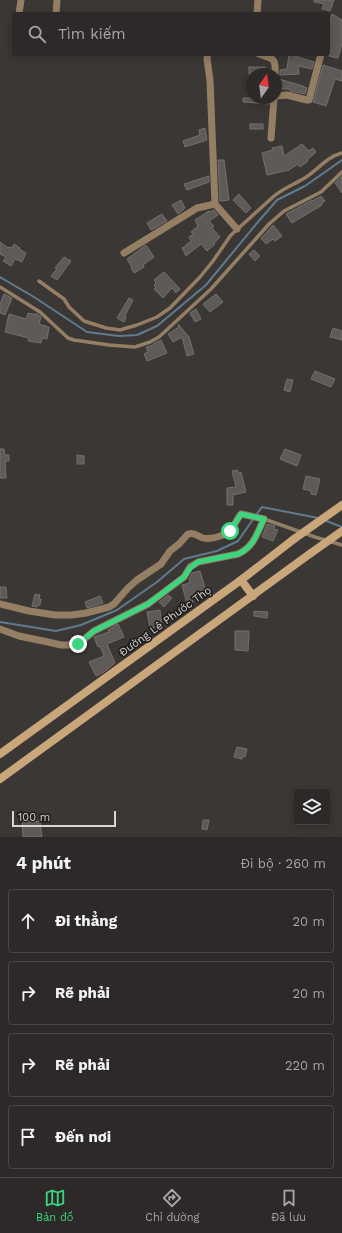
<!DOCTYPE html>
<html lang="vi">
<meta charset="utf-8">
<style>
:root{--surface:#2c2928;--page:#383534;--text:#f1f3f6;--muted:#a6a6a8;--line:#484545;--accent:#3ad77f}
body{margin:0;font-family:"Work Sans",sans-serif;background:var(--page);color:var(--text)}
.controls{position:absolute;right:12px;bottom:12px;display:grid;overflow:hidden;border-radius:4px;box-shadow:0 2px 10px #0003}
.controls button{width:36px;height:36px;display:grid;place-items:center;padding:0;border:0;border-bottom:1px solid var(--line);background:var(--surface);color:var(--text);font:20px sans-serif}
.compass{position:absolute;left:246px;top:68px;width:36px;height:36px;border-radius:50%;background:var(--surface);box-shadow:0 2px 10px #0003;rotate:14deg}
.scale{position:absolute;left:12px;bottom:10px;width:104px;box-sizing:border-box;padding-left:4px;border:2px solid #d8d6d4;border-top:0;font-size:11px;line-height:14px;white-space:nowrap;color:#d8d6d4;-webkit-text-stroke:3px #201f1e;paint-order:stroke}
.stop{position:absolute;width:12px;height:12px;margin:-9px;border:3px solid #3ad77f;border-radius:50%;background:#fff}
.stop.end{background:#3ad77f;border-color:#fff;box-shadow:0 1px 4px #0008}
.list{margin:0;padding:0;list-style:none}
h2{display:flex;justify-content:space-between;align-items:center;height:52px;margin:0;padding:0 16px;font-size:17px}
h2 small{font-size:13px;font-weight:400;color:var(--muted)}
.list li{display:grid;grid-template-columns:26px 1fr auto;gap:12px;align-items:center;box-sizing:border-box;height:64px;margin:0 8px 8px;padding:0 8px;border:1px solid var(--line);border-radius:4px}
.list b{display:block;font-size:15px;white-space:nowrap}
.list em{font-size:13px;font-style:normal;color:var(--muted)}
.icon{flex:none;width:22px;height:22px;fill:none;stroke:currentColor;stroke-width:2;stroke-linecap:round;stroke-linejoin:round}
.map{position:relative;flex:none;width:342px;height:837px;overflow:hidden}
.search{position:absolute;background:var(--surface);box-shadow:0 2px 10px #0003;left:12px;right:12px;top:12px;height:44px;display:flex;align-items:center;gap:10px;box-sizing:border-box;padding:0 14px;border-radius:4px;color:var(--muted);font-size:15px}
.sheet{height:340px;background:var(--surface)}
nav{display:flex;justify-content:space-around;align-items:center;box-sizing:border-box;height:56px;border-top:1px solid var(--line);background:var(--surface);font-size:11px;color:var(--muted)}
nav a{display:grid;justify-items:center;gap:2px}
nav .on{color:var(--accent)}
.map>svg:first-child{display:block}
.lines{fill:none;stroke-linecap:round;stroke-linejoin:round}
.stream{stroke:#607a8e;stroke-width:2}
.building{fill:#5e5a58;stroke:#73706d}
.lane{stroke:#957f64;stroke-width:3.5}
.street{stroke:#957f64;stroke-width:7}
.secondary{stroke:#c9a77b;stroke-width:8}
.secondary-bridge{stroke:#c9a77b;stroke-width:8}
.route{stroke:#3ad77f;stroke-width:5}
.labels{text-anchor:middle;stroke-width:3.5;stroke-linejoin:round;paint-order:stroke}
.street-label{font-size:11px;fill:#d8d6d4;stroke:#201f1e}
</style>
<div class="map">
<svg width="342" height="837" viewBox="0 0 342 837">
<rect width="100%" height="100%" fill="#3b3735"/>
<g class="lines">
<g class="stream">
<polyline points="0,277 34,297 87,332 119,336 137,335 157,326 206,285 257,223 277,200 305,186 342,160"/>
<polyline points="256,515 262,507 318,518"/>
<polyline points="324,520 342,527"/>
<polyline points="0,622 56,631 81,625 117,610 157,582 184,559 217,551 238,541 254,518"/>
</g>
</g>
<g class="building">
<polygon points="314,0 334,0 330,11 322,9 324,4 314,2"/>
<polygon points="332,14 342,20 342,44 338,58 329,56 331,52 328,51 328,27"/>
<polygon points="289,54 314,62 312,69 298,66 299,74 280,75 280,70 287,69"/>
<polygon points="323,65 342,71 342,81 335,79 326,106 313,102"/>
<rect x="249" y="67" width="16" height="7"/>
<polygon points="279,79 303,86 303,87 307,88 305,94 290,91 290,89 279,89"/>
<polygon points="243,98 269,98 269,104 243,102"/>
<rect x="250" y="124" width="13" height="5"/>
<polygon points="205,128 207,140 185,147 183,141 200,135 199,130"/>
<polygon points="302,144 309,151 313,148 316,152 307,160 308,161 300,167 298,164 289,170 267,175 262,153 273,150 272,148 282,146 284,156"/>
<polygon points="218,160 224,160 229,200 220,201"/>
<polygon points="209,176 209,182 187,190 184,184"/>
<polygon points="342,176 342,193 335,183"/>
<polygon points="239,194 251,208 246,213 233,200"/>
<polygon points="321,196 325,201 321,204 322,205 292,223 286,214 312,200 312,201"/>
<polygon points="181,200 185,208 178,214 172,205"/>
<polygon points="214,210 218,215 209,221 214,226 212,228 220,237 214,243 215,244 207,251 201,244 186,256 182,248 186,246 186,245 191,241 189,237 193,234 191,232 198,226 195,220 209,211 210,212"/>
<polygon points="162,214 167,221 151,230 147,223"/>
<polygon points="273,225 282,236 275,241 273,239 266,244 261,238"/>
<polygon points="0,242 8,248 9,247 12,248 14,244 20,248 19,249 26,253 22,262 15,259 11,266 3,261 6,257 0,254"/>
<polygon points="146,245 154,257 143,265 144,267 134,273 131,268 132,268 127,259"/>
<polygon points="254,250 260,256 255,261 249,254"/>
<polygon points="64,257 71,261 57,280 51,276 57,269 55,268"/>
<polygon points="164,272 180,289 176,293 172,288 163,298 154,289 156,287 154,285 156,283 154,280"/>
<polygon points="4,294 12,298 5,315 0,313 0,304"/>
<polygon points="216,294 223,302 210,312 203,304"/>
<polygon points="129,298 133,300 125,316 126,317 124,322 117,318"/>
<polygon points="196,309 201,319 195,322 190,313"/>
<polygon points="28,313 36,315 36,313 38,315 41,317 39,324 49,327 47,339 42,338 41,343 28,341 29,338 5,332 9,314 26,319"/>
<polygon points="178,324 189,337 194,354 187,356 182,337 173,342 168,334 179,327"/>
<polygon points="333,328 342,331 342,340 330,337"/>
<polygon points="161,340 167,353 147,361 144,354 148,352 146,347 154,345 153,344"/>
<polygon points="315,371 335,379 331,387 311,379"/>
<polygon points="287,379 293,380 290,392 284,390"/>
<polygon points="0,449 4,449 5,455 9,455 9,461 5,461 6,478 0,478"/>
<polygon points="285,449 301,455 297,466 280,459"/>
<polygon points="77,455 84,456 84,464 77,464"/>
<polygon points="237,470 239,473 241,472 246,492 233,495 233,505 227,505 227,488 236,487 232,471"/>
<polygon points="306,476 320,479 316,495 311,494 311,491 303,489"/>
<polygon points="267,524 275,526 274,529 278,530 273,541 262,537"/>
<polygon points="200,571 206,591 191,595 193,602 187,604 182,585 190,583 189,579 192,573"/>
<polygon points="0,587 6,587 7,598 0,598"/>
<polygon points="35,594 40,595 39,599 41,599 40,605 38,605 37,607 32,606"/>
<polygon points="168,595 172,598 164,607 159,602"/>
<polygon points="100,596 103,603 87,608 85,602"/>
<polygon points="160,610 162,627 150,628 147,612"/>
<polygon points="254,611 268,612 267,618 254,616"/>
<polygon points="118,624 124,637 107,644 115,663 104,672 96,676 89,662 104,656 100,646 98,647 94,637 109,632 108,630"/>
<polygon points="235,631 249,631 248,651 235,650"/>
<polygon points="237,747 247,749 245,757 243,756 242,759 234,757"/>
<polygon points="22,819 28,819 29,822 40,821 42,837 23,837"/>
<polygon points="203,820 209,820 207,830 202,829"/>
</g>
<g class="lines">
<g class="lane">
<path d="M39 281 64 299 69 307 84 321 106 328 120 330 137 325 157 317 170 308 200 277 213 261 231 235 273 197C282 189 293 185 303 179 317 171 326 157 342 153"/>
<polyline points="0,287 40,312 68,338 74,340 109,345 135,347 150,342 159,337 211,289 269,224 284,211 321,192 342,172"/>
<polyline points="264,519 315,537 342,545"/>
</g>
<g class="street">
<polyline points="19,14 21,0"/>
<polyline points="56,14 57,0"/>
<polyline points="257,14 258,0"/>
<path d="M259 54C273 59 276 57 275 74"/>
<polyline points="276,96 287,95 307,100 309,100 321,54"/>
<polyline points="271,138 274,98"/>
<polyline points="215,204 237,229"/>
<polyline points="124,253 197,208 215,204 210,81 207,58 208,54"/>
<path d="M0 604 29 611 55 615H72L86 613 109 607 114 604 128 588 137 580 161 564 170 551 179 544 188 534C195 532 197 536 203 538 210 540 225 536 230 530 235 525 237 519 241 514L264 519C257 533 254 547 238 554L198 562 190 567 184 577 148 604 94 631 83 640 74 645H61L48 642 19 636 0 629"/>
</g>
<g class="secondary">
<polyline points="241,580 253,596"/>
<polyline points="0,754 241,580 294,539"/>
<polyline points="0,779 311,553"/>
</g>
<g class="secondary-bridge">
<polyline points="294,539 342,505"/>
<polyline points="311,553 342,531"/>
</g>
</g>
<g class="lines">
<path class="route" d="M78 644 94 631 148 604 184 577 190 568 198 562 238 554C254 547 257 533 264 519L241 514 230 531"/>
</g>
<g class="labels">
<g class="street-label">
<text transform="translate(165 621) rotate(-36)" y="4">Đường Lê Phước Thọ</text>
</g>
</g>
</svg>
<div class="controls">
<button><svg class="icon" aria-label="layers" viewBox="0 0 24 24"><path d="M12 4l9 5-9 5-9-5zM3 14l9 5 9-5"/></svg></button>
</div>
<svg class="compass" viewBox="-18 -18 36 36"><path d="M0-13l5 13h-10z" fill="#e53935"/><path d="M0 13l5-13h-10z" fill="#a6a6a8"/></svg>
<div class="scale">100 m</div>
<div class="stop" style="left:230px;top:531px"></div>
<div class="stop end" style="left:78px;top:644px"></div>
<div class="search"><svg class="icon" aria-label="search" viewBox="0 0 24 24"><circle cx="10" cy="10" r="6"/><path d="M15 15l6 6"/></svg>Tìm kiếm</div>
</div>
<section class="sheet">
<h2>4 phút<small>Đi bộ · 260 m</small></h2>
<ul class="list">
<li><svg class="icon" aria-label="ahead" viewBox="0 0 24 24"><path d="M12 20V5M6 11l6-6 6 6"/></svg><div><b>Đi thẳng</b></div><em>20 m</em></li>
<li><svg class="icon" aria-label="right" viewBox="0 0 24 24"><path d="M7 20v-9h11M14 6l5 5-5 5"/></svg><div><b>Rẽ phải</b></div><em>20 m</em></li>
<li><svg class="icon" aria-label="right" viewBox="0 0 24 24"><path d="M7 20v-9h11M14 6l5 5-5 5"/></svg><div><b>Rẽ phải</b></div><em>220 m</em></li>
<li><svg class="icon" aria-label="arrive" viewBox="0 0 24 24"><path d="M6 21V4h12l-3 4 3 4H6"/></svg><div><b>Đến nơi</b></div></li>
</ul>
</section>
<nav>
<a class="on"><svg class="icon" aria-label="map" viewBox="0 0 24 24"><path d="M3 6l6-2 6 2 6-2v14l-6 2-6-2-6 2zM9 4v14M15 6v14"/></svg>Bản đồ</a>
<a><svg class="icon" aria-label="directions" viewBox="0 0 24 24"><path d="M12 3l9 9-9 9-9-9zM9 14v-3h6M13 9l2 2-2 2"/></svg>Chỉ đường</a>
<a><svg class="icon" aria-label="saved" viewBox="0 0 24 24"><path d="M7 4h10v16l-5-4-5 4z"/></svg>Đã lưu</a>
</nav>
